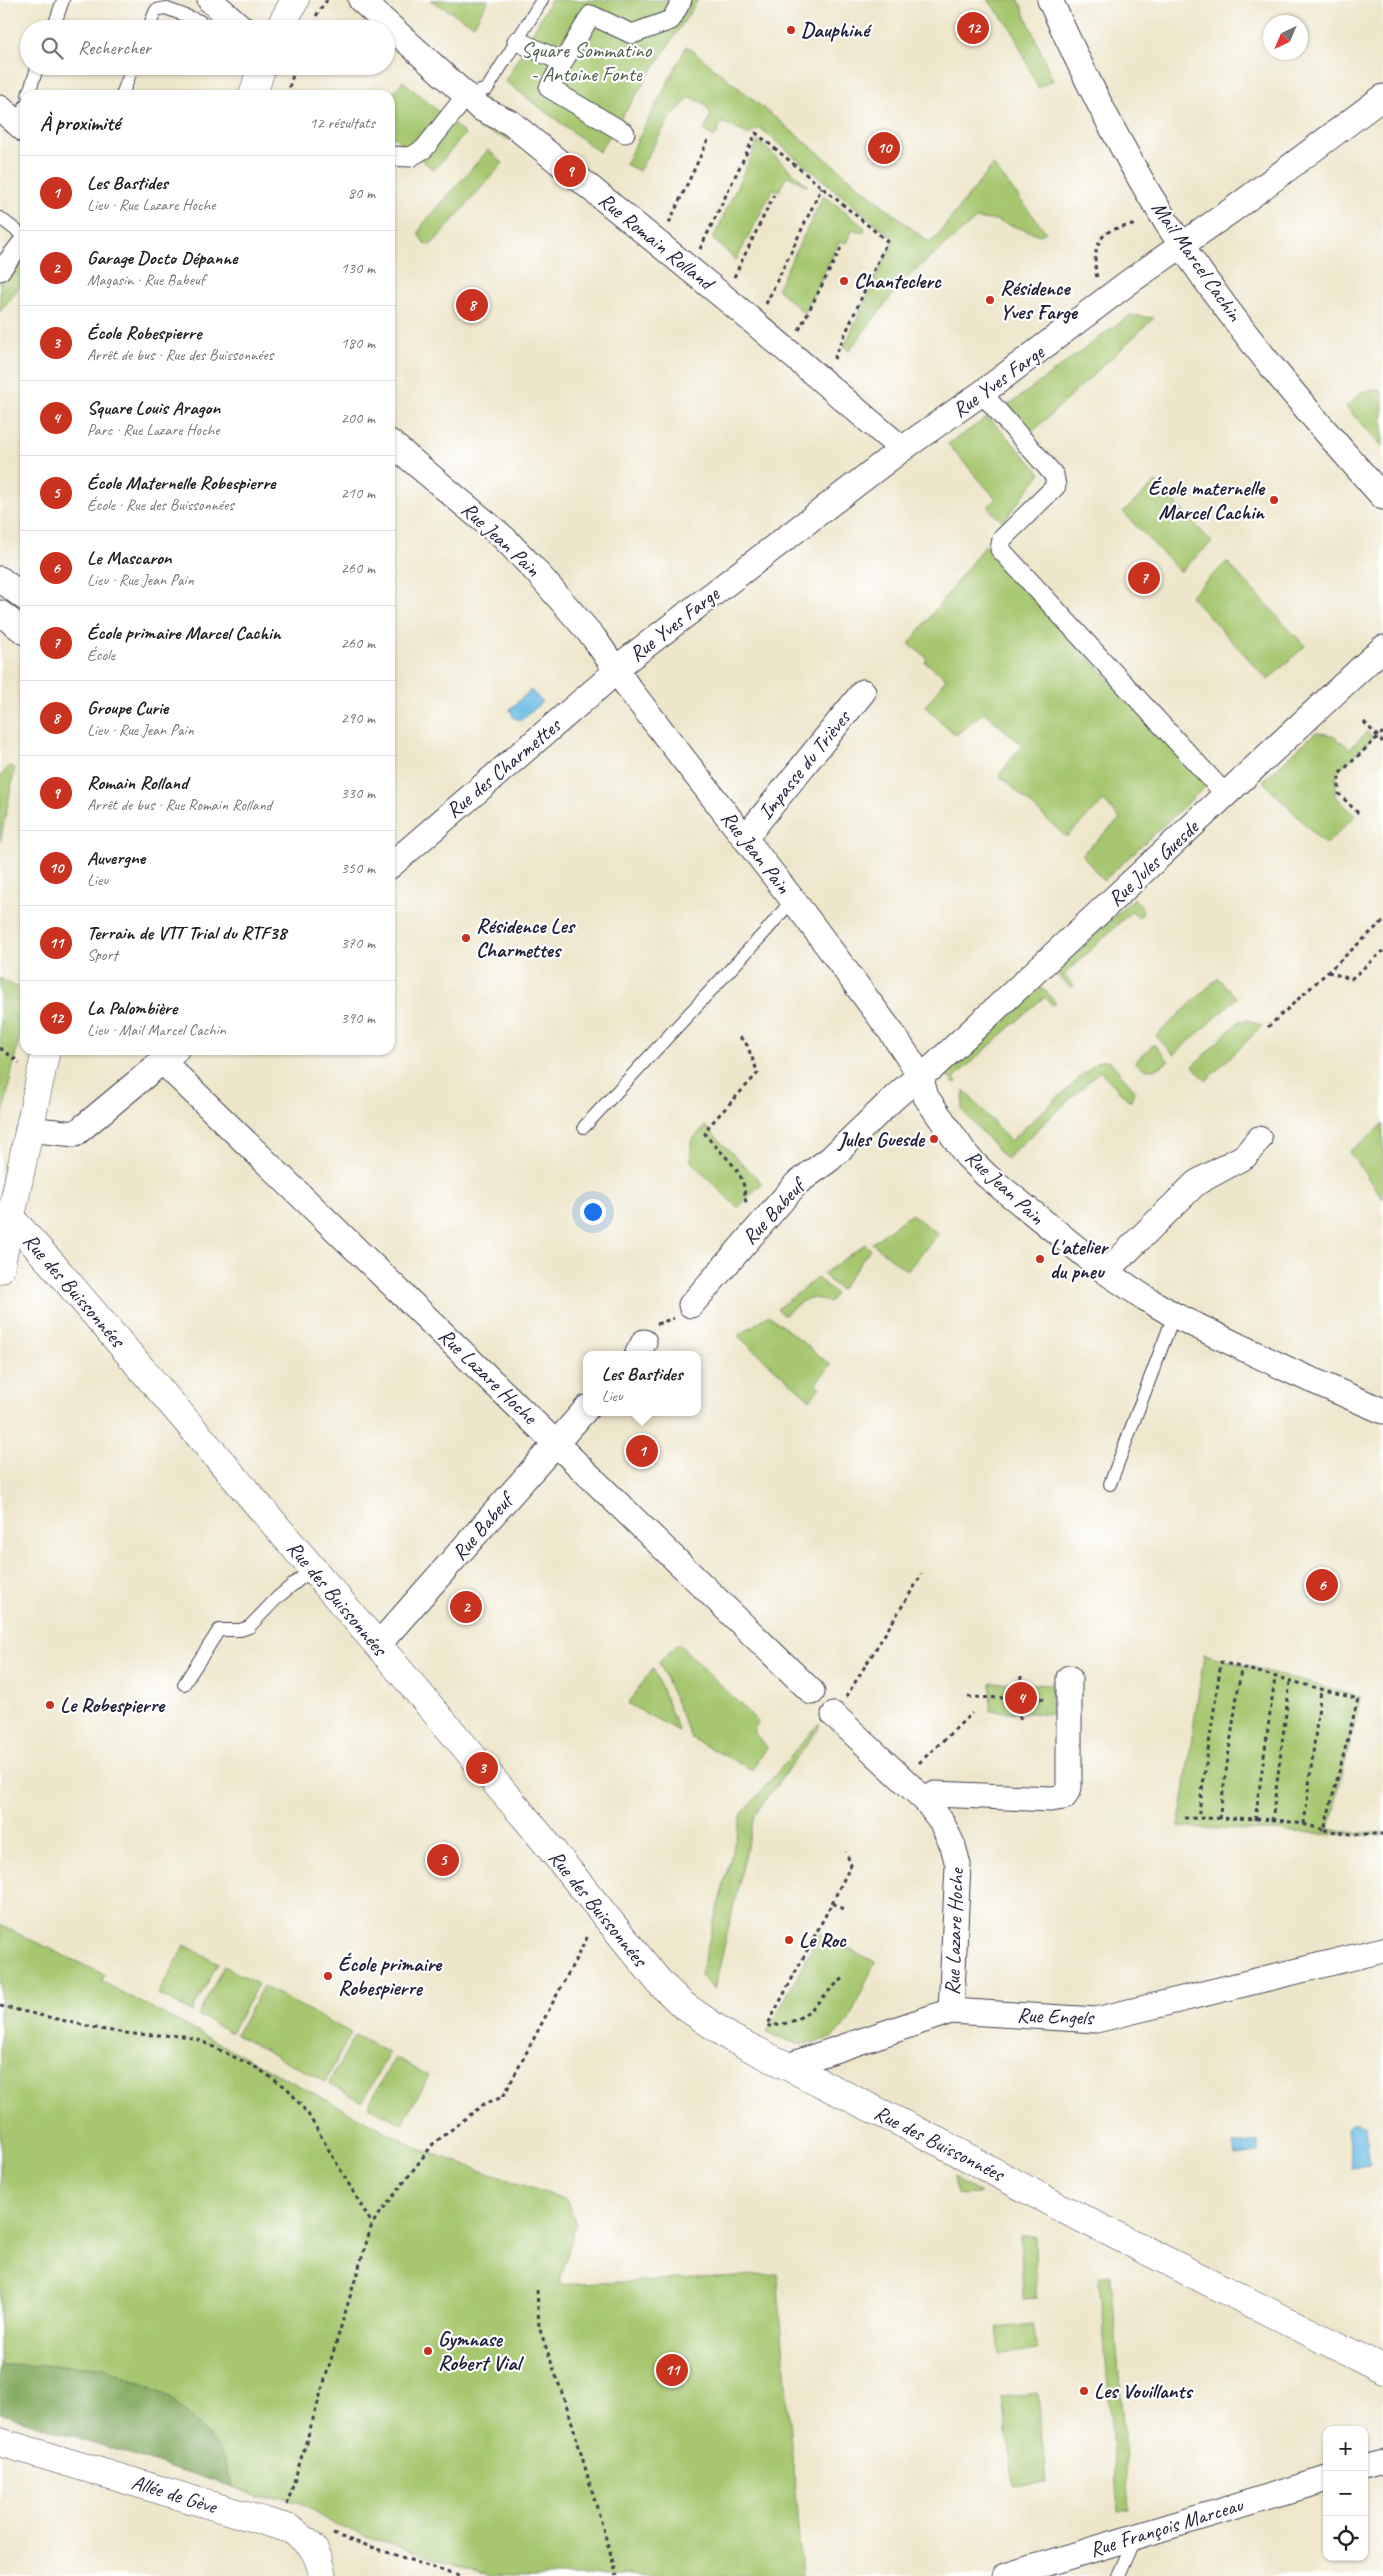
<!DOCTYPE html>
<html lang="fr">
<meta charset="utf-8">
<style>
:root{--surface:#fff;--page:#f2f2f2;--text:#222;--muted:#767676;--line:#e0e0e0;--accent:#c8321e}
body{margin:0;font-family:Caveat,sans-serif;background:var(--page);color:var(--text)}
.controls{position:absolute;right:15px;bottom:15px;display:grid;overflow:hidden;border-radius:10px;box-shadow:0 1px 4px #0004}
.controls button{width:45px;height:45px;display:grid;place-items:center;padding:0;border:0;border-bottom:1px solid var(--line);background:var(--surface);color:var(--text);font:25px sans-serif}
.compass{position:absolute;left:1263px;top:15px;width:45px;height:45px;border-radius:50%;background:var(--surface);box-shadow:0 1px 4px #0004;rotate:224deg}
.you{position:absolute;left:592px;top:1211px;width:18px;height:18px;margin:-12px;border:4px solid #fff;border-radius:50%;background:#1a73e8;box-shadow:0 0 0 8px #1a73e833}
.badge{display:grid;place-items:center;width:32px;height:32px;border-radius:50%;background:var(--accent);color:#fff;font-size:16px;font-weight:700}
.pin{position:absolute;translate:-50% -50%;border:2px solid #fff;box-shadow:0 1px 5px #0006}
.popup{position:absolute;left:583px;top:1351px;width:118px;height:65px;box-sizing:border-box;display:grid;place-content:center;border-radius:10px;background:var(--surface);filter:drop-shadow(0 1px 4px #0005);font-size:16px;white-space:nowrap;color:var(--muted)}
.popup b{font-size:19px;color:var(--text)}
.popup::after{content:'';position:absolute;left:50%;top:100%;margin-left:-10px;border:10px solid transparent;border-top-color:var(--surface)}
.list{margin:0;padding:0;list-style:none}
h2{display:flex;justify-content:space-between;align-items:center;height:65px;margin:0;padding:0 20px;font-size:21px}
h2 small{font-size:16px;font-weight:400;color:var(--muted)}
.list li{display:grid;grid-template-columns:32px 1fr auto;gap:15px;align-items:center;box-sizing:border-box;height:75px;padding:0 20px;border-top:1px solid var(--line)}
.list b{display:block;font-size:19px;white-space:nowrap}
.list p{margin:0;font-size:16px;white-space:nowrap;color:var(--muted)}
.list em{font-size:16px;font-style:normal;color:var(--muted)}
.icon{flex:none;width:28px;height:28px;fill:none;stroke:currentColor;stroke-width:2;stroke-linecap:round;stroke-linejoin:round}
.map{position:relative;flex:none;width:1383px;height:2576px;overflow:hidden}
.search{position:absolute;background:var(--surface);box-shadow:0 1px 4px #0004;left:20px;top:20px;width:375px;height:55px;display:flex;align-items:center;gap:12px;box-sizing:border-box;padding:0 18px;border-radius:28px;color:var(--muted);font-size:19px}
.panel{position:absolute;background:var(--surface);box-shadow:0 1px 4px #0004;left:20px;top:90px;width:375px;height:965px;border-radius:15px}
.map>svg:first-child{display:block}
.green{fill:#a6c76f;stroke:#647455}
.forest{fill:#84ac62;stroke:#53674e}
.water{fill:#66bae2;stroke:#446e8e}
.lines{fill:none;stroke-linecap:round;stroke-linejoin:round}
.service-casing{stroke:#413f50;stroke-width:14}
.pedestrian-casing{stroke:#413f50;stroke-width:21}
.minor-casing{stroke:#413f50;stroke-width:27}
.tertiary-casing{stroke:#413f50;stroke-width:29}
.path{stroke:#413f50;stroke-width:3;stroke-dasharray:4 4;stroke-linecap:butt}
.service{stroke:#fff;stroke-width:12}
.pedestrian{stroke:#fff;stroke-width:19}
.minor{stroke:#fff;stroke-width:25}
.tertiary{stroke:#fff;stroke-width:28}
.poi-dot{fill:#c8321e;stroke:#fff;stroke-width:2}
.labels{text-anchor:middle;stroke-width:4.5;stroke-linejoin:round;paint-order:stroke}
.poi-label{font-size:21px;font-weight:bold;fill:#22223b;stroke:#fff;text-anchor:start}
.park-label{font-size:21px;fill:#505c4d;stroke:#fff}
.street-label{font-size:21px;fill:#22223b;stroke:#fff}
</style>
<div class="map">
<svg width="1383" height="2576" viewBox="0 0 1383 2576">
<rect width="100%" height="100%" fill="#fff"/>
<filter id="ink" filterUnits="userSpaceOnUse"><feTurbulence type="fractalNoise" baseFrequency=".02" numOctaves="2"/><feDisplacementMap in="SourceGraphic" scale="10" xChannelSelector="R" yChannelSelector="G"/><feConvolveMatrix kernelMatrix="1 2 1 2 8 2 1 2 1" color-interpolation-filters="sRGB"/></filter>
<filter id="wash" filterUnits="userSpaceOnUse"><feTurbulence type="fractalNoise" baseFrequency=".0096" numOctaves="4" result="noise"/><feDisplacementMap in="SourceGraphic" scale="20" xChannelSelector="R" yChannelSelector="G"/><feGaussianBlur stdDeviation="1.12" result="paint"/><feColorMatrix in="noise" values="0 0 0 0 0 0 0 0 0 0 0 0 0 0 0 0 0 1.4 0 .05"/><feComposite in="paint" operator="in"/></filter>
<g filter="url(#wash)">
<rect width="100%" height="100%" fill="#eee6ca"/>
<g class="green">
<polygon points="430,0 488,0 474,25"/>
<polygon points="551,0 698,0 599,152 505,81"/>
<polygon points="988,0 1019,0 1053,80 1038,88 1012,30"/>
<polygon points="687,46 927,241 932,242 993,165 1046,232 1040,235 995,220 976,219 903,281 849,351 844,347 894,239 760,128 749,135 722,122 715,137 704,131 711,114 704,103 690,97 669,119 639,171 625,164"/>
<polygon points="403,81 465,134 434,170 390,134 390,97"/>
<polygon points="480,123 495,124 514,134 511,140 478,128"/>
<polygon points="758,141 808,186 787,176 779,191 773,189 736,260 713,239"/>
<polygon points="488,150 503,163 435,241 430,245 425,244 418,234 424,223"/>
<polygon points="824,195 865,228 863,233 853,229 846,243 840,241 804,313 777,289"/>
<polygon points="25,250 25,279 0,312 0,283"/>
<polygon points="1130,315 1154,318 1030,434 1006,407"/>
<polygon points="1379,389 1383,393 1383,447 1346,407 1361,392"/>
<polygon points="988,417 1041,473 1003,522 987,507 996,499 948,444"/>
<polygon points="1156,482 1212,542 1180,572 1123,512"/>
<polygon points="985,545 1207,785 1103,881 1082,854 1120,819 1104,801 1066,837 999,775 1022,745 984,712 956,735 925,707 946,678 925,662 927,658 909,644"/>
<polygon points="1227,562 1305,646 1268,680 1190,596"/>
<polygon points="1316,732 1331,735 1350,748 1367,732 1373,737 1337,772 1335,795 1355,816 1325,845 1263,781"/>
<polygon points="9,766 15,768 0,842 0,777"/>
<polygon points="1134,898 1143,909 1142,915 1137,917 1132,911 1064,975 1074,986 1070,987 1055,973"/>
<polygon points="0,978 25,992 25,1009 0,1128"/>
<polygon points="1218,978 1237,998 1174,1055 1156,1036"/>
<polygon points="1038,987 1045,990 1056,1003 1052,1005 1044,997 954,1078 957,1082 954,1084 946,1074"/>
<polygon points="1249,1020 1262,1026 1206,1081 1193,1066 1239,1021"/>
<path d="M1154 1044 1169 1061C1158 1070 1147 1073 1135 1062Z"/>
<polygon points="1104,1060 1110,1061 1135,1090 1130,1102 1100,1071 1006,1159 962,1110 964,1090 1010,1141 1097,1062"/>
<polygon points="1383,1124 1383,1199 1349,1152"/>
<polygon points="705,1126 762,1183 738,1208 691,1162 691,1141"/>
<polygon points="911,1214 938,1234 907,1271 872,1243"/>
<polygon points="865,1244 870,1249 840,1290 823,1274"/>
<path d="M817 1278 836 1294 829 1302C824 1302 818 1298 813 1298 802 1298 792 1309 785 1315L777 1309Z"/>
<polygon points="769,1315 831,1365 816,1383 820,1387 810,1400 738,1336"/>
<polygon points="678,1643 758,1722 753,1731 766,1747 752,1770 691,1738 659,1662"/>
<polygon points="1204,1654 1361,1697 1329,1829 1343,1832 1383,1833 1383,1836 1179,1827"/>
<polygon points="653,1668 679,1731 628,1704"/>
<polygon points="991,1682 1053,1685 1052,1714 990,1711"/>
<polygon points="819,1723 819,1728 755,1814 714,1990 700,1975 742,1814"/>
<polygon points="0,1925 105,1975 101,1981 419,2149 566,2200 576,2223 559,2285 777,2274 802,2576 491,2576 443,2562 335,2525 300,2503 281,2497 258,2497 233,2487 220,2451 196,2422 168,2396 102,2367 0,2365"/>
<polygon points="820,1933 875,1962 848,2022 831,2038 801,2045 767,2033"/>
<polygon points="185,1945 218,1963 192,2012 158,1994"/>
<polygon points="224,1966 258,1984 231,2033 198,2015"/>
<polygon points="263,1986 351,2033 325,2082 236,2035"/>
<polygon points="355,2035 389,2053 362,2102 329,2083"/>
<polygon points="395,2057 429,2076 402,2124 368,2106"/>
<polygon points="954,2177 981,2194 957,2195"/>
<polygon points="1021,2236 1035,2236 1036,2298 1023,2299"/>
<polygon points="1111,2275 1130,2510 1118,2511 1099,2276"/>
<polygon points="1033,2323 1037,2350 1000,2354 997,2327"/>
<polygon points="1038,2394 1046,2482 1013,2485 1003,2397"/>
</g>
<polygon class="forest" points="0,2365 102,2367 168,2396 196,2422 220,2451 233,2487 0,2413"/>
<g class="water">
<polygon points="531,690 542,702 522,720 514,718 510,709"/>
<polygon points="1355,2122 1366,2126 1371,2165 1352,2167 1347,2129"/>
<polygon points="1258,2142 1259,2153 1235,2156 1233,2145"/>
</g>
</g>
<g filter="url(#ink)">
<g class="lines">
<defs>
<g id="service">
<polyline points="53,29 63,0"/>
<polyline points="148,29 156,10 165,8 200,21"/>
<polyline points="28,95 38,66"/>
<polyline points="122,95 133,66"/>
<polyline points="466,96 487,89 542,0"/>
<polyline points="15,121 23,113 25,106"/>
<polyline points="0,218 25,237"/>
<polyline points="584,1127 766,931 793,899"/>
<polyline points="1110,1484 1174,1315"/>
<polyline points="184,1684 219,1630 240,1630 249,1627 278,1597 312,1569"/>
<polyline points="1118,2576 1135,2537"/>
</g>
<g id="pedestrian">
<polyline points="517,41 563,62 591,15 632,34 671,20 682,0"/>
<polyline points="563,62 549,88 625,133"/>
<polyline points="390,156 410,157 424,149 466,96"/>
<polyline points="0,271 25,239"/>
<polyline points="982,393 1054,475 1056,486 1002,539 1000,549 1226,795"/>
</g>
<g id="minor">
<polyline points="210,0 243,29"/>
<polyline points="361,0 480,108 511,123 736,307 902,449"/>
<path d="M1050 0C1088 85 1130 169 1182 246 1242 335 1312 417 1383 497"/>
<polyline points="0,108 25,130"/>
<polyline points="390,442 504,538 533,568 594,638 630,690 806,917 892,1033 920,1075 926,1097 967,1156 987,1176 1106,1272 1145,1298 1174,1315 1293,1372 1383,1411"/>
<polyline points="0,579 25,598"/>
<polyline points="0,613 25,632"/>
<polyline points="745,838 863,692"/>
<polyline points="390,866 603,683 627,660 902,449 982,393 1129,282 1235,208 1383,97"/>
<polyline points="162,1061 812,1692"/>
<polyline points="28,1129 75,1134 176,1050"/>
<polyline points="1106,1272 1196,1183 1245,1156 1259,1139"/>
<polyline points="691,1305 797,1183 830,1159 895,1097 920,1075 932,1068 1383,648"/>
<polyline points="637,1355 644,1342"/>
<polyline points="378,1645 587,1408"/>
<polyline points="834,1715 926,1801 941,1821 953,1846 958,1865 951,2011"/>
<polyline points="926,1801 935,1794 1051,1799 1064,1797 1069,1788 1069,1678"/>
<polyline points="787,2066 951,2011 1096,2020 1383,1950"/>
<polyline points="1364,2467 1383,2462"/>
<polyline points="1005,2576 1327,2479"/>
</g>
<g id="tertiary">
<polyline points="279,29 295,0"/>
<polyline points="253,95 262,66"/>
<polyline points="10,1217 53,1265 529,1822 660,1983 683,2005 731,2038 937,2141 1063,2209 1383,2369"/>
<polyline points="0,1269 46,1050"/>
<path d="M0 2442 290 2529C312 2544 318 2550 323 2576"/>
</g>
</defs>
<use href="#service" class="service-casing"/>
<use href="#pedestrian" class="pedestrian-casing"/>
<use href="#minor" class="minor-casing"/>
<use href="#tertiary" class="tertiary-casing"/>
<g class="path">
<polyline points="316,16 327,0"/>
<polyline points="287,95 295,68 293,66"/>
<polyline points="669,223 708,140"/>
<polyline points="700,249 756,133 887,241 833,361"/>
<polyline points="734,277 774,195"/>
<path d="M1097 277C1093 263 1094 239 1110 231 1117 227 1129 226 1137 224"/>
<polyline points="766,304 822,187"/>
<polyline points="799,330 842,246"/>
<polyline points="22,678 25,674"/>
<polyline points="1364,722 1383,742"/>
<polyline points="1358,813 1339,794 1339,774 1383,732"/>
<polyline points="1328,972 1351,979 1383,951"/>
<polyline points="1268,1027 1383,921"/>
<path d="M740 1037 747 1045 758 1073 709 1126 705 1134C716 1149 738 1165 743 1183 746 1191 743 1198 748 1206"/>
<polyline points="0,1048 20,1063"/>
<polyline points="657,1324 674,1318"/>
<polyline points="846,1697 922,1574"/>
<polyline points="968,1697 1048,1699"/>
<polyline points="1020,1720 1021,1676"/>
<polyline points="919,1763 972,1713"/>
<path d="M1184 1818C1230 1819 1281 1815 1324 1830L1358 1699 1221 1662 1198 1818"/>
<polyline points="1219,1819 1241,1669"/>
<polyline points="1255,1820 1275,1678"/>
<polyline points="1272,1821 1290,1682"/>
<polyline points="1304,1824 1321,1690"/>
<polyline points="1324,1830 1351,1834 1383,1834"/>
<polyline points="832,1903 851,1865 846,1852"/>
<path d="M843 1909 832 1903 767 2026C776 2025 787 2024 795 2020 815 2011 826 1990 844 1978"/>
<polyline points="0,2006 105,2030 133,2034 183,2036 199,2040 257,2068 287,2088 308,2114 372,2224"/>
<polyline points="537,2290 539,2327 570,2416 617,2576"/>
<polyline points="287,2505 372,2224 433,2144 484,2104 503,2097 589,1934"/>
<polyline points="333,2534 458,2576"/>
</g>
<use href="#service" class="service"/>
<use href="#pedestrian" class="pedestrian"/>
<use href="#minor" class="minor"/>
<use href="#tertiary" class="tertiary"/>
</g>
</g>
<g class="poi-dot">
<circle cx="791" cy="30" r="5"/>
<circle cx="844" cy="281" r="5"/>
<circle cx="990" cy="300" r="5"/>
<circle cx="1274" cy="500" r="5"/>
<circle cx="466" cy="938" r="5"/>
<circle cx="934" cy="1139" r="5"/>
<circle cx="1040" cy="1259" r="5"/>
<circle cx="50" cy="1705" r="5"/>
<circle cx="789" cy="1940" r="5"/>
<circle cx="328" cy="1976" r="5"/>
<circle cx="428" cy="2351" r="5"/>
<circle cx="1084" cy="2391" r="5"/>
</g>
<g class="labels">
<g class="poi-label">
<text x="801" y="37">Dauphiné</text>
<text x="854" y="288">Chanteclerc</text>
<text x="1000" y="295">Résidence<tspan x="1000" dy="24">Yves Farge</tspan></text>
<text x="1264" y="495" text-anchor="end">École maternelle<tspan x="1264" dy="24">Marcel Cachin</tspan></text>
<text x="476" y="933">Résidence Les<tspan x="476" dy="24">Charmettes</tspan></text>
<text x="924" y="1146" text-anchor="end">Jules Guesde</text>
<text x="1050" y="1254">L'atelier<tspan x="1050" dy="24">du pneu</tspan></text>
<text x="60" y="1712">Le Robespierre</text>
<text x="799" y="1947">Le Roc</text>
<text x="338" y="1971">École primaire<tspan x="338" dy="24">Robespierre</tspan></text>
<text x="438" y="2346">Gymnase<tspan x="438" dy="24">Robert Vial</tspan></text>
<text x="1094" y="2398">Les Vouillants</text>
</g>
<g class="park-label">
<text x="586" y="57">Square Sommatino<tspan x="586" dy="24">- Antoine Fonte</tspan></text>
</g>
<g class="street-label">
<text transform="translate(656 241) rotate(39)" y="7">Rue Romain Rolland</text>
<text transform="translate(1197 261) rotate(55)" y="7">Mail Marcel Cachin</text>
<text transform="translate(998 381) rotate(-36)" y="7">Rue Yves Farge</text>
<text transform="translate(501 539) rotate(43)" y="7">Rue Jean Pain</text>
<text transform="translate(674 624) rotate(-38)" y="7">Rue Yves Farge</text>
<text transform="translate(804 765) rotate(-51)" y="7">Impasse du Trièves</text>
<text transform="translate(503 768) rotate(-40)" y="7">Rue des Charmettes</text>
<text transform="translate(756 852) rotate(52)" y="7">Rue Jean Pain</text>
<text transform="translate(1153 863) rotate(-43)" y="7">Rue Jules Guesde</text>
<text transform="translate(1005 1187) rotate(43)" y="7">Rue Jean Pain</text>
<text transform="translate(773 1212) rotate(-47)" y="7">Rue Babeuf</text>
<text transform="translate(74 1290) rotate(49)" y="7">Rue des Buissonnées</text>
<text transform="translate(488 1376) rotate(44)" y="7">Rue Lazare Hoche</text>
<text transform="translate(482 1527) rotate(-49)" y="7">Rue Babeuf</text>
<text transform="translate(337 1598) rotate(50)" y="7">Rue des Buissonnées</text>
<text transform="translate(598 1908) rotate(51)" y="7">Rue des Buissonnées</text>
<text transform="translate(954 1932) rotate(-88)" y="7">Rue Lazare Hoche</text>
<text transform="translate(1055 2016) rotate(2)" y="7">Rue Engels</text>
<text transform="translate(939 2143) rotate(27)" y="7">Rue des Buissonnées</text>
<text transform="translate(174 2494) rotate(17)" y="7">Allée de Gève</text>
<text transform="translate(1166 2527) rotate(-17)" y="7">Rue François Marceau</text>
</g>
</g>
</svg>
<div class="controls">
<button>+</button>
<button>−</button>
<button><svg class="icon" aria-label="locate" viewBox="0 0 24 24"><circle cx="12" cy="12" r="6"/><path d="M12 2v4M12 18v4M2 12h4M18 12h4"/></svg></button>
</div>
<svg class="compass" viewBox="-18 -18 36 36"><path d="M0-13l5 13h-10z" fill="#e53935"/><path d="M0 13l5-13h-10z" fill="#767676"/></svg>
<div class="you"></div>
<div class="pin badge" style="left:642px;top:1451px">1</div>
<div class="popup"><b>Les Bastides</b>Lieu</div>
<div class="pin badge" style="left:466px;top:1607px">2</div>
<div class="pin badge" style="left:482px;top:1768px">3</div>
<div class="pin badge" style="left:1021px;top:1698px">4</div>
<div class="pin badge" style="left:443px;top:1860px">5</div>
<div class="pin badge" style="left:1322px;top:1585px">6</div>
<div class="pin badge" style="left:1144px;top:578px">7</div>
<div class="pin badge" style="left:472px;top:305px">8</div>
<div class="pin badge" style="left:570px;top:171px">9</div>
<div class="pin badge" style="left:884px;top:148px">10</div>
<div class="pin badge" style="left:672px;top:2370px">11</div>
<div class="pin badge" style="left:973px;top:28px">12</div>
<div class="search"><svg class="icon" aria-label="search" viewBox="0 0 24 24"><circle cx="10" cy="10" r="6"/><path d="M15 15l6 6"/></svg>Rechercher</div>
<section class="panel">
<h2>À proximité<small>12 résultats</small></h2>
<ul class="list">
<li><span class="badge">1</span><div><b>Les Bastides</b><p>Lieu · Rue Lazare Hoche</p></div><em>80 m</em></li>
<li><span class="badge">2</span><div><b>Garage Docto Dépanne</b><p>Magasin · Rue Babeuf</p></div><em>130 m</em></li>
<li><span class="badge">3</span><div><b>École Robespierre</b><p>Arrêt de bus · Rue des Buissonnées</p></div><em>180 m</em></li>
<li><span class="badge">4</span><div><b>Square Louis Aragon</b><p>Parc · Rue Lazare Hoche</p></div><em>200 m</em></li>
<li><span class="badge">5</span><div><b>École Maternelle Robespierre</b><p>École · Rue des Buissonnées</p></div><em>210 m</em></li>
<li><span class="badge">6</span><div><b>Le Mascaron</b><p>Lieu · Rue Jean Pain</p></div><em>260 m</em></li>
<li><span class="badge">7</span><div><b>École primaire Marcel Cachin</b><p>École</p></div><em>260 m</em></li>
<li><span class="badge">8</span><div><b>Groupe Curie</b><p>Lieu · Rue Jean Pain</p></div><em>290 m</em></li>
<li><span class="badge">9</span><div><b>Romain Rolland</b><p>Arrêt de bus · Rue Romain Rolland</p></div><em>330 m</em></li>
<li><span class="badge">10</span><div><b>Auvergne</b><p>Lieu</p></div><em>350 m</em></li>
<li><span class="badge">11</span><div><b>Terrain de VTT Trial du RTF38</b><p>Sport</p></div><em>370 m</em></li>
<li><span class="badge">12</span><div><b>La Palombière</b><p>Lieu · Mail Marcel Cachin</p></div><em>390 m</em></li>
</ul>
</section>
</div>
